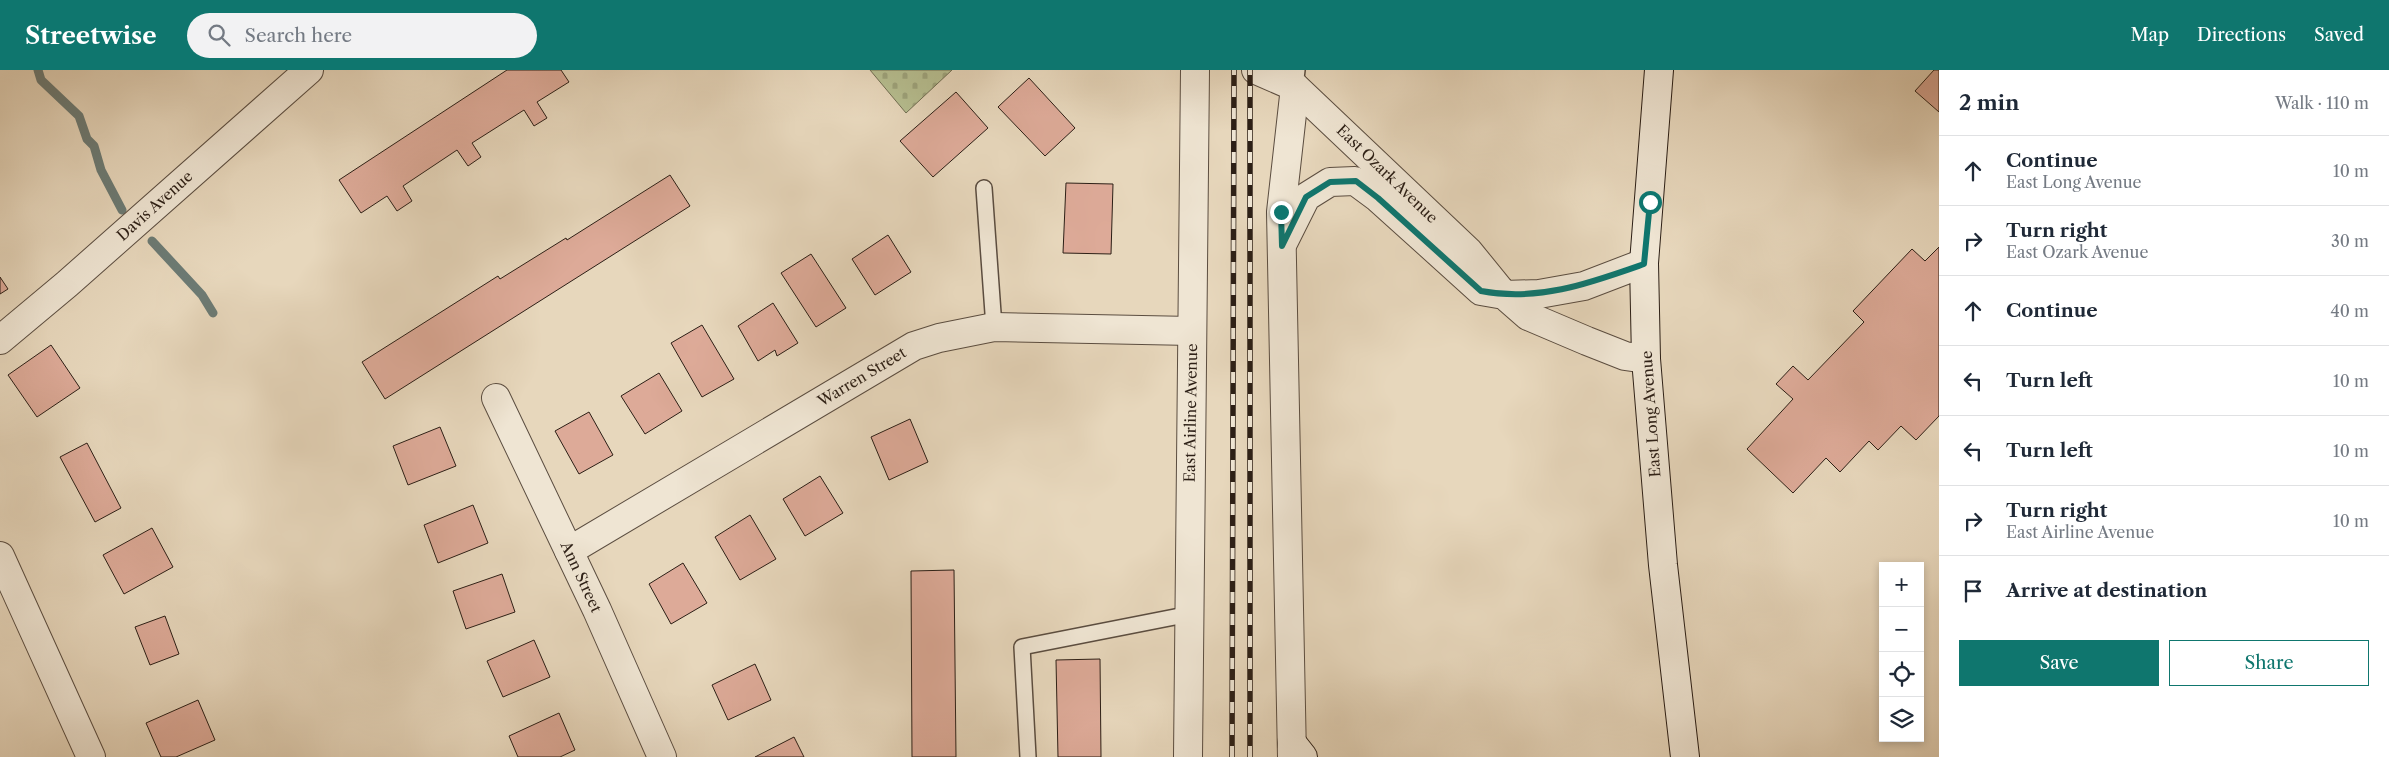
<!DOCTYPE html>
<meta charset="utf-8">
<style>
:root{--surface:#fff;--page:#f2f2f3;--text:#1f2937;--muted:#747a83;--line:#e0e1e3;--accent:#0f766e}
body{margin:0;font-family:"Libre Caslon Text",serif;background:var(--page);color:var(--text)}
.controls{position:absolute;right:15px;bottom:15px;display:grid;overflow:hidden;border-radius:0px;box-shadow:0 2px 8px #0003}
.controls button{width:45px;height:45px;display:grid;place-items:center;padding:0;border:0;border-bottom:1px solid var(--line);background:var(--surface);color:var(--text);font:25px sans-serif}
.stop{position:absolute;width:15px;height:15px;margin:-11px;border:4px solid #0f766e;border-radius:50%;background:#fff}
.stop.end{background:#0f766e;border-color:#fff;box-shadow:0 1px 5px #0008}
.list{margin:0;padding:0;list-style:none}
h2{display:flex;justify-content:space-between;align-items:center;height:65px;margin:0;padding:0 20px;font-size:21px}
h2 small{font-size:16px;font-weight:400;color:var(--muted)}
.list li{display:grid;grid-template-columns:32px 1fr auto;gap:15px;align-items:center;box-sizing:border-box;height:70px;padding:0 20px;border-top:1px solid var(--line)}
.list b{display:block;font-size:19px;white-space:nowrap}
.list p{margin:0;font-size:16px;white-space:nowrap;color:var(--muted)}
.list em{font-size:16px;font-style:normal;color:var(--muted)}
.actions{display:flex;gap:10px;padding:15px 20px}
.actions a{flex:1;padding:11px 0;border:1px solid var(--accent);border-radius:0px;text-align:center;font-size:18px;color:var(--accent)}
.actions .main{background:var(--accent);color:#fff}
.icon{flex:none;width:28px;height:28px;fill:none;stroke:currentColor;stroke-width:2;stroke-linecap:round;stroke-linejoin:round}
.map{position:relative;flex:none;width:1939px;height:687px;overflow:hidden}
header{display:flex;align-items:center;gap:30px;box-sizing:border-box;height:70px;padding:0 25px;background:var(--accent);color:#fff}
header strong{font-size:24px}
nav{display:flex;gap:28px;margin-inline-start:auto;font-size:18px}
.search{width:350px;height:45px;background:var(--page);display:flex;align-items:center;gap:12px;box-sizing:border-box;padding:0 18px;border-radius:28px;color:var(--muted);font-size:19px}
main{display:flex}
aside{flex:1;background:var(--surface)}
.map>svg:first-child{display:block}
.cemetery{fill:url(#cemetery-stones);stroke:#716e53}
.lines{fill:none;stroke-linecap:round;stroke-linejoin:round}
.stream{stroke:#6c7b75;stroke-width:9}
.building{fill:#ddaa98;stroke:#2c1f16}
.lane-casing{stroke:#5b4d40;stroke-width:18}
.street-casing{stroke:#5b4d40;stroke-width:30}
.secondary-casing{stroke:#2c1f16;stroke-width:30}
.lane{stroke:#efe5d3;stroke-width:15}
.street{stroke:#efe5d3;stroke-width:28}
.secondary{stroke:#efe5d3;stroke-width:28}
.rail-casing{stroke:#2c1f16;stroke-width:5.5}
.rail{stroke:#efe5d3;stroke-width:4;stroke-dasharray:11;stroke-linecap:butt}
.route{stroke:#0f766e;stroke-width:6}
.labels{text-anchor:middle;stroke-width:5;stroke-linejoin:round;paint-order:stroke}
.street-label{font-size:15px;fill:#2c1f16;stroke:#efe5d3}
</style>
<header>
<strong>Streetwise</strong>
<div class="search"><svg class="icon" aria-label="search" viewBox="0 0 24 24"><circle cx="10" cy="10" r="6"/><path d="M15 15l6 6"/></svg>Search here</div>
<nav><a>Map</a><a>Directions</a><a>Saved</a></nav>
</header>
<main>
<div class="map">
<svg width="1939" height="687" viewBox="0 0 1939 687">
<defs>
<pattern id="cemetery-stones" width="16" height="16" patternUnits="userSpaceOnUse" patternTransform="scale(1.25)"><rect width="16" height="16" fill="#b6be90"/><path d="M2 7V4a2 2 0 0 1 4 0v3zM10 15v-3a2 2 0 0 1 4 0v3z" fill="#9da37b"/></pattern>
</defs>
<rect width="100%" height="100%" fill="#e7d7bc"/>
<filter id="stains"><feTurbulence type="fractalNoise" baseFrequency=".004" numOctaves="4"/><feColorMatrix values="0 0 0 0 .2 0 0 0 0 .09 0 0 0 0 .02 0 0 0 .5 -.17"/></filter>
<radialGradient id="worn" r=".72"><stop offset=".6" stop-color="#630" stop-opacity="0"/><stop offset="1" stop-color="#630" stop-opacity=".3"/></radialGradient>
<polygon class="cemetery" points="870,0 952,0 906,43"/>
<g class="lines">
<g class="stream">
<polyline points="38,0 41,10 79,46 87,69 94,76 101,100 122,140"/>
<polyline points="152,171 202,225 213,243"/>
</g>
</g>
<g class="building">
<polygon points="507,0 561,0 569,12 537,32 547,48 534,56 524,40 472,73 481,87 468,96 457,80 403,116 412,131 397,141 387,126 361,143 339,110"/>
<polygon points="1934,0 1939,0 1939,42 1915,21"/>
<polygon points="1029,8 1075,58 1045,86 998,37"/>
<polygon points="956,22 988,58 933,107 900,71"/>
<polygon points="670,105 690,136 385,329 362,292 498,206 500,209 566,168 567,170"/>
<polygon points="1066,113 1113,114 1111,184 1063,183"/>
<polygon points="888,165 911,202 875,225 852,189"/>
<polygon points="1939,177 1939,346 1916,370 1901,356 1878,380 1869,371 1840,402 1826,388 1793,423 1747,379 1793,329 1776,314 1793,296 1808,310 1864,252 1853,241 1912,179 1925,191"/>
<polygon points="811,184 846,238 816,257 781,203"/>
<polygon points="0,207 8,219 0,224"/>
<polygon points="773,233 798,273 777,286 775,280 758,291 738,256"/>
<polygon points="702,255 734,309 702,327 671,273"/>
<polygon points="51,275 80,318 37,347 8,305"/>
<polygon points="659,303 682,341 645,364 621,326"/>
<polygon points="589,342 613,385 579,404 555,361"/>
<polygon points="910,349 928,392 889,410 871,367"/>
<polygon points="440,357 456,396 408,415 393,376"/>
<polygon points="87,373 121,438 95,452 60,387"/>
<polygon points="820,406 843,443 805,466 783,429"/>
<polygon points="473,435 488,473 438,493 424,455"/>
<polygon points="750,445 776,489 740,510 715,467"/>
<polygon points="152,458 173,497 124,524 103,485"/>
<polygon points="683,493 707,533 671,554 649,514"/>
<polygon points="954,500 956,687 912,687 911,501"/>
<polygon points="502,504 515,542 466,559 453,521"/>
<polygon points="165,546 179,584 150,595 135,557"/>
<polygon points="534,570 550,607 503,627 487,591"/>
<polygon points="1100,589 1101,687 1058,687 1056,590"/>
<polygon points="755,594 771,630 728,650 712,615"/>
<polygon points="198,630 215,670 176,687 161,687 146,653"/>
<polygon points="559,643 575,680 560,687 518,687 509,666"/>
<polygon points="794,667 804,687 755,687"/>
</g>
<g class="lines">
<defs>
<g id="lane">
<polyline points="1295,17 1297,0"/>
<polyline points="984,118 994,257"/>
<polyline points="1028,687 1022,577 1190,544"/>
</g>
<g id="street">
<polyline points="1256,0 1295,17 1469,182 1504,225 1539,224 1584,216 1644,193"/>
<polyline points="1284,171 1306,127 1330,112 1355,111 1378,128 1481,221 1504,225 1528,246 1587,271 1625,286 1646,289"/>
<polyline points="0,270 67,214 309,0"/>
<polyline points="496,328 597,540 662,687"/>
<polyline points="569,481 914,276 939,268 994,257 1192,261"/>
<polyline points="0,486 91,687"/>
<polyline points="1188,687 1195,0"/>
<polyline points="1292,687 1281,142 1295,17"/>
</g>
<g id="secondary">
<polyline points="1659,0 1644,193 1646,289 1663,495 1685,687"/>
<polyline points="1292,673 1303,687"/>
</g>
</defs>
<use href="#lane" class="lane-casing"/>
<use href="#street" class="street-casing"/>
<use href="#secondary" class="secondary-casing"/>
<use href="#lane" class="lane"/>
<use href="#street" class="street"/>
<use href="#secondary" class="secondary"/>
<defs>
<g id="rail">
<polyline points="1232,687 1234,0"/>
<polyline points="1250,687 1250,0"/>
</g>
</defs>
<use href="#rail" class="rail-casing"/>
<use href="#rail" class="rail"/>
</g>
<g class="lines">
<path class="route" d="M1281 142 1282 176 1306 127 1330 112 1356 111 1378 128 1481 221C1539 232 1590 213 1644 194L1650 132"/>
</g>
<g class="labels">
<g class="street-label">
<text transform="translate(1387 104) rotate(44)" y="5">East Ozark Avenue</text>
<text transform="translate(155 136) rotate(-42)" y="5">Davis Avenue</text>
<text transform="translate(862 307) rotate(-31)" y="5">Warren Street</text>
<text transform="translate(1191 343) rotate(-89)" y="5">East Airline Avenue</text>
<text transform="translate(1651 344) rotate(-94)" y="5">East Long Avenue</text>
<text transform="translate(581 507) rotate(65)" y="5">Ann Street</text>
</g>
</g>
<rect width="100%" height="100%" filter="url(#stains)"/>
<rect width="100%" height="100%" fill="url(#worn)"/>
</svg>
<div class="controls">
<button>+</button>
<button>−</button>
<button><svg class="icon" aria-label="locate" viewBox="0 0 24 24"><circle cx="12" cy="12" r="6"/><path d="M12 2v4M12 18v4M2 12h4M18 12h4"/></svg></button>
<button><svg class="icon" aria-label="layers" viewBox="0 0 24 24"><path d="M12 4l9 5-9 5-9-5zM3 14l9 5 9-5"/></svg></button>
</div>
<div class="stop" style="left:1650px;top:132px"></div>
<div class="stop end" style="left:1281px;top:142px"></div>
</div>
<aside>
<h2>2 min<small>Walk · 110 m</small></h2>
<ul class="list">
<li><svg class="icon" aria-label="ahead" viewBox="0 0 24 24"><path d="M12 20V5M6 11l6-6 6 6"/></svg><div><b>Continue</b><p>East Long Avenue</p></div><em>10 m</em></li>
<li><svg class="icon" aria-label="right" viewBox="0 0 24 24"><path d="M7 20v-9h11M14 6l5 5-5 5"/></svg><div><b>Turn right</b><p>East Ozark Avenue</p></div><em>30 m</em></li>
<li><svg class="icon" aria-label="ahead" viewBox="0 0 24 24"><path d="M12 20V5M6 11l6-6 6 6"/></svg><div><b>Continue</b></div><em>40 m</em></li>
<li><svg class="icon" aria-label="left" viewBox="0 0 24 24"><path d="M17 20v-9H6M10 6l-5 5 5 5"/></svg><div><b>Turn left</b></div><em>10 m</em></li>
<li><svg class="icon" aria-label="left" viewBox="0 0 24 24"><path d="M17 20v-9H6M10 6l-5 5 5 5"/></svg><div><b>Turn left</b></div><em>10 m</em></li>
<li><svg class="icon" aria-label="right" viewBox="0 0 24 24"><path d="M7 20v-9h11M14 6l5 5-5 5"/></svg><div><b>Turn right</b><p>East Airline Avenue</p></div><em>10 m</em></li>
<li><svg class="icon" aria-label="arrive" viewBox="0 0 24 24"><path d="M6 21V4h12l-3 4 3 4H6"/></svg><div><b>Arrive at destination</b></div></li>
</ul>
<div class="actions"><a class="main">Save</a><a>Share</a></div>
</aside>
</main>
